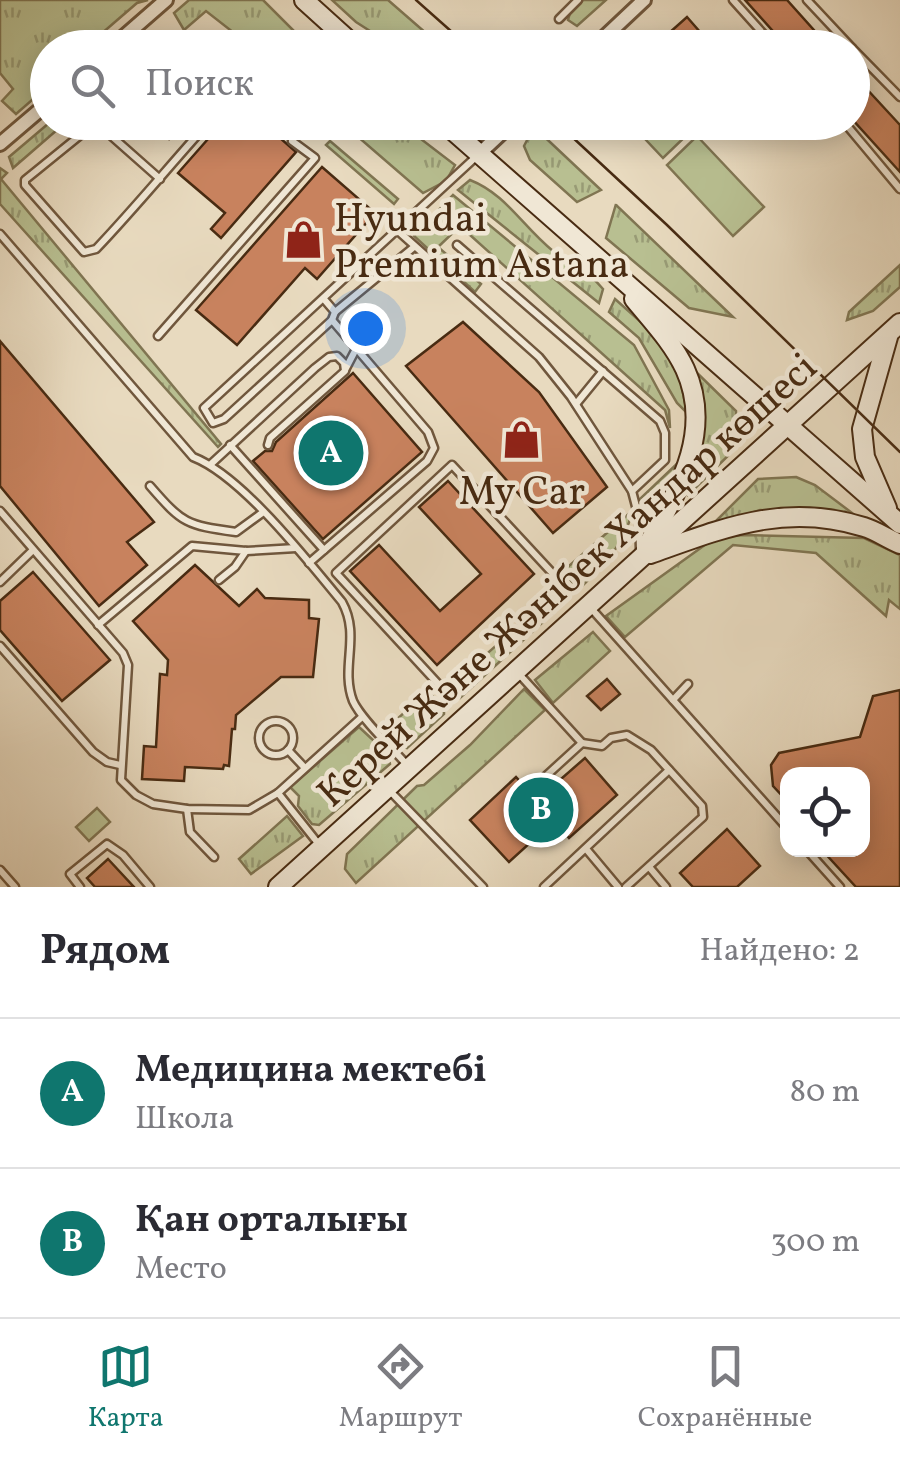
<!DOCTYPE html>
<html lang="ru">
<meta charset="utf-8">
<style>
:root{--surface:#fff;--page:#f2f2f3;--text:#2b2b33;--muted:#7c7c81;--line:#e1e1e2;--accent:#0f766e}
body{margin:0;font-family:Vollkorn,serif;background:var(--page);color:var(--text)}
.controls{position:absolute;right:30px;bottom:30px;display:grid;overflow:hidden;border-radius:20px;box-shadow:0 5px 25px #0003}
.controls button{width:90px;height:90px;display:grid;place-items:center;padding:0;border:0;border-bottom:2px solid var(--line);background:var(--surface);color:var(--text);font:50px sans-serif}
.you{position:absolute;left:365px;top:328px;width:35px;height:35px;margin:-25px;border:8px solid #fff;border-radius:50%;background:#1a73e8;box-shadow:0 0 0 15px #1a73e833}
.badge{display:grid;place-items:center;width:65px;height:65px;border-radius:50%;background:var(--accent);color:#fff;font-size:32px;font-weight:700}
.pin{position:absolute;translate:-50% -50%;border:5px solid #fff;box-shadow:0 2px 10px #0006}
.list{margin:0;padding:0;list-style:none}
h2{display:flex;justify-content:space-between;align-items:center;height:130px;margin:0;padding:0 40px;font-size:42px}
h2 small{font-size:32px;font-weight:400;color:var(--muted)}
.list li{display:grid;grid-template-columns:65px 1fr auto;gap:30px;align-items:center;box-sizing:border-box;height:150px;padding:0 40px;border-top:2px solid var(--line)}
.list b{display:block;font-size:38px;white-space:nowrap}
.list p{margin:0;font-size:32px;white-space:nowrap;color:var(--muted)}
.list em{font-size:32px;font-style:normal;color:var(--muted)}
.icon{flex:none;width:55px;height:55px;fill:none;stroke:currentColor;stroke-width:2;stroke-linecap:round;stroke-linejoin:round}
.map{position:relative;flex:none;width:900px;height:887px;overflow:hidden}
.search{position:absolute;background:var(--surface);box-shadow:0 5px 25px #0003;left:30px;right:30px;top:30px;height:110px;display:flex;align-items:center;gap:25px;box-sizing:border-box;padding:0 35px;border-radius:55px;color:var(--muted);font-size:38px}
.sheet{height:430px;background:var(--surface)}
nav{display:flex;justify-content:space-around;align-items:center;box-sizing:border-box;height:140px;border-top:2px solid var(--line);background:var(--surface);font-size:28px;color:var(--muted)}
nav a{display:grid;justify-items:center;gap:5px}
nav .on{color:var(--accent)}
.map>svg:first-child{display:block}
.grass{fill:url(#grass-tufts);stroke:#807552;stroke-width:2.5}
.park{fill:#b8bf91;stroke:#807552;stroke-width:2.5}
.building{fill:#c8825e;stroke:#482b12;stroke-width:2.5}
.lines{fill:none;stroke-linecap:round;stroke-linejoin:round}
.service-casing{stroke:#70573d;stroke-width:11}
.minor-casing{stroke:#70573d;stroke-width:18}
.secondary-casing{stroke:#482b12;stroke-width:22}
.service{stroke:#f0e7d5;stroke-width:6}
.minor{stroke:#f0e7d5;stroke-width:12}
.secondary{stroke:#f0e7d5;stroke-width:18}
.tram{stroke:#482b12;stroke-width:2.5}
.labels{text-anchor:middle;stroke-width:9;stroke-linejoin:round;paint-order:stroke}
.poi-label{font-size:40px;fill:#482b12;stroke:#f0e7d5;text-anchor:start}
.street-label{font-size:40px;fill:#482b12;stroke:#f0e7d5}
</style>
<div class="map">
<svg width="900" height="887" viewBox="0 0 900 887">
<defs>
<pattern id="grass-tufts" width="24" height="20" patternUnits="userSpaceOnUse" patternTransform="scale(2.5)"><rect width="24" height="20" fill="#b8bf91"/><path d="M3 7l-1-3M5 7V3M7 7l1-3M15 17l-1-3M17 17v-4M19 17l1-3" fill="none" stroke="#989b75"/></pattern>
</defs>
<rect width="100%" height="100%" fill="#e8dabf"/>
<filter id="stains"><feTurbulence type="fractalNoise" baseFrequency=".002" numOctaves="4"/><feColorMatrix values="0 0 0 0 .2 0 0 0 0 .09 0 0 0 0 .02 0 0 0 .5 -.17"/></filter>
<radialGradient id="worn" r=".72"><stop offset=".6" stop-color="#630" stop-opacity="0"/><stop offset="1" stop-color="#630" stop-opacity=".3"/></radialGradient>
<g class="grass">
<polygon points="0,0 148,0 137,3 86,47 48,48 47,87 16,114 2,101 13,89 0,73"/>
<polygon points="189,0 263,0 310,47 252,47 206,11 184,30 174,13"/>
<polygon points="332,0 388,0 442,47 395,47 356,22"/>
<polygon points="583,0 606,0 577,26 568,20 570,13"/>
<polygon points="49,123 65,123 13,168 9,157"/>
<polygon points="342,123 400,123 455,165 446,181 423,193"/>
<polygon points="534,127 601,190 577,202 530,160 524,146"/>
<polygon points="330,141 398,199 394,204 326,145"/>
<polygon points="0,168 7,173 1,179 221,444 218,447 0,204"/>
<path d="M470 180C506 194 523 227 553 251 561 257 572 260 580 267 588 273 596 281 603 289L599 303 458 190Z"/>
<polygon points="453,195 634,345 669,410 670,428 665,410 460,226 438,247 481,284 475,292 414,236"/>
<polygon points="616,204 616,205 733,317 689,308 606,238"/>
<polygon points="900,265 900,287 873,311 847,320 849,312"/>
<polygon points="615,299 651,331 677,364 687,413 677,403 639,338 609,312"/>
<path d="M691 367 736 411 735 449 687 496C705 441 706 422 691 367Z"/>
<polygon points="681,460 669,493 649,521 643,519 640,499"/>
<polygon points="796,477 815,485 860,519 760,510 711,526 758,479"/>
<path d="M632 511C625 545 603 566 579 589L562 572Z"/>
<polygon points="744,535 864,538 900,555 900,609 889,600 886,616 816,553 733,545 625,637 606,616 716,537"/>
<polygon points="556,592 565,602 460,698 453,684"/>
<polygon points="593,632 610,651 553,703 535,680"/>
<polygon points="524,689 545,710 356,883 345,869 347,854 417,786 424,785 470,745"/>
<polygon points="428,691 444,708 444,714 407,748 399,746 385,730"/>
<polygon points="359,727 388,754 390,764 319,825 312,824 298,806 299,796 290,787"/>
<polygon points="287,816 303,836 251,874 239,859"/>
</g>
<g class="park">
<polygon points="630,123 684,123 692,130 663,158"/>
<polygon points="697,136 764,207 733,236 667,165"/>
<polygon points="97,808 110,822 89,841 76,827"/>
</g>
<g class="building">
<polygon points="745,0 787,0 830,48 788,48"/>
<polygon points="687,17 714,48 664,48 659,42"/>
<polygon points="852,73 900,125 900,172 852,119"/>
<polygon points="150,122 183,122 169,139"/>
<polygon points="223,122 262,122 296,152 221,238 211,229 225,213 178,173"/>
<polygon points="322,167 375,213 317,279 305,268 237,345 196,310"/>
<polygon points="463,322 539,392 607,487 553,533 406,366"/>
<polygon points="0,341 154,522 127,542 147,565 99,606 0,486"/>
<polygon points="353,373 422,452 323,539 253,461 265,451 272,451 276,442"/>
<polygon points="448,481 534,574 437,665 350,571 379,545 440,611 481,574 419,507"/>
<polygon points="195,565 239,606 257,589 265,598 309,600 309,618 319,619 313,677 281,677 236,715 235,729 232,729 229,766 224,765 223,769 185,767 184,781 142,779 144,746 156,747 160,674 167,675 168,660 133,621"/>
<polygon points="33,572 110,660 62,701 0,630 0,601"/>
<polygon points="607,679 620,694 601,710 587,696"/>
<polygon points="900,690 900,887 856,887 822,850 862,850 862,774 788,774 788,802 773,786 771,765 779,753 860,737 873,696"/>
<polygon points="585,758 617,795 569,838 554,821 509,862 470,820 516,777 537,800"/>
<polygon points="727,829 760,866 737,887 693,887 680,873"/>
<polygon points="108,859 134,887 95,887 87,878"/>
</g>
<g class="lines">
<defs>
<g id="service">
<polyline points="733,0 776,48"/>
<polyline points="807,0 852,48"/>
<polyline points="559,19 578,0"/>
<polyline points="852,48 900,97"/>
<polyline points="844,122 900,189"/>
<path d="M160 179 99 125 94 124 25 180V185L84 252 96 249C135 208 171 164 209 122"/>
<polyline points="397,230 539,357 571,397 632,491 639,518 640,549"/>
<path d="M0 234 193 457C242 476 307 560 342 602 361 636 340 667 353 701 361 719 394 750 409 767"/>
<polyline points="457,245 660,421 665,433 665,460 632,491"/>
<polyline points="323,298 335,312 332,320 224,419 213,423 204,408 478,155"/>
<polyline points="335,312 414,247"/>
<polyline points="158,336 315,158 292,141"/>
<polyline points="345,370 356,349"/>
<polyline points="576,404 603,371"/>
<polyline points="230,445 324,550"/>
<polyline points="211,464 315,368 329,357 337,356 344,363 345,371 270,438 268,445"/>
<path d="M150 486C183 524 186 525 236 532L262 513"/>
<polyline points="0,511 123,653 128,665 121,780 136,795 153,804 187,809 249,810 278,793 321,847"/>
<polyline points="309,563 427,461 434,448 428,432 332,320"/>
<polyline points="219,580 235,567 246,551"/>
<polyline points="0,582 33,550"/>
<polyline points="589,606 788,829"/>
<polyline points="98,625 192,546 246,551 296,548"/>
<polyline points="0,646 93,752 107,762 120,765"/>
<polyline points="519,674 582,743"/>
<polyline points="441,687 336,573 452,465 555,576"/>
<polyline points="673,700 688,684"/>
<circle cx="276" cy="738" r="17"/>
<polyline points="288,750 304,767"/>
<polyline points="535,786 582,743 602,746 611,738 627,735 651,750 702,806 703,817 626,887"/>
<polyline points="388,789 483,887"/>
<polyline points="278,793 362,717"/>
<polyline points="187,809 190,832 214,857"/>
<polyline points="806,849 840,887"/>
<polyline points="587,850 618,887"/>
<polyline points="650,868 666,887"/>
<polyline points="0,870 15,887"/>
<polyline points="80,887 70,874 107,844 123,855 150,887"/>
<polyline points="544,887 669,770"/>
</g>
<g id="minor">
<polyline points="111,48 166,0"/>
<polyline points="593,48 644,0"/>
<polyline points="0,144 48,103"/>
<polyline points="479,154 513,122"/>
</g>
<g id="secondary">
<polyline points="304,0 357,48"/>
<polyline points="443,122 900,524"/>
<path d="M634 299C652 321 673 343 685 369 714 432 678 490 648 544"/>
<polyline points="887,508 865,457 862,429 888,337"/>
<path d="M650 554C724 528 785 502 864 527 877 531 888 539 900 544"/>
<polyline points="278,887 900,323"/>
</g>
</defs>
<use href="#service" class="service-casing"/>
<use href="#minor" class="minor-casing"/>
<use href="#secondary" class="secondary-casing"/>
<use href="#service" class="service"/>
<use href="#minor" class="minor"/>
<use href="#secondary" class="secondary"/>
<g class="tram">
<polyline points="416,0 470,48"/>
<polyline points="556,122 667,225 900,452"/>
</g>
</g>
<defs>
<symbol id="shop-bare" viewBox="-9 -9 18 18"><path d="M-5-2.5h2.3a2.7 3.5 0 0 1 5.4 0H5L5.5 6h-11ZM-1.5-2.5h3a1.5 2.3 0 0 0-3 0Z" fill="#8f2418" stroke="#f0e7d5" stroke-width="2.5" paint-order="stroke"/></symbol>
</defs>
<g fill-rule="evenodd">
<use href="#shop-bare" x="276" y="212" width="55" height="55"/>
<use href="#shop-bare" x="494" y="412" width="55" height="55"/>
</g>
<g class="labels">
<g class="poi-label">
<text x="334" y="231">Hyundai<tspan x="334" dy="46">Premium Astana</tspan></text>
<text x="522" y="504" text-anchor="middle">My Car</text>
</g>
<g class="street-label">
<text transform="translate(566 579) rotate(-42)" y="14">Керей Және Жәнібек Хандар көшесі</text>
</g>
</g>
<rect width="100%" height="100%" filter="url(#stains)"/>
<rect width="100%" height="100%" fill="url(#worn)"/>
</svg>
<div class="controls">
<button><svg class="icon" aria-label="locate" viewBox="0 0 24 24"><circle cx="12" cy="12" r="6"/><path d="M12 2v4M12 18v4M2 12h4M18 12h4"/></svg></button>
</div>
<div class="you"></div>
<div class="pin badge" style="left:331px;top:453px">A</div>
<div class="pin badge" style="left:541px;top:810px">B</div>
<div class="search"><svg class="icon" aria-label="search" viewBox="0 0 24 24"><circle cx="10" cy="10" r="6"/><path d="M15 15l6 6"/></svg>Поиск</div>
</div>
<section class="sheet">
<h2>Рядом<small>Найдено: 2</small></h2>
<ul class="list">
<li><span class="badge">A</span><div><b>Медицина мектебі</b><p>Школа</p></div><em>80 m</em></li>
<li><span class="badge">B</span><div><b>Қан орталығы</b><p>Место</p></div><em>300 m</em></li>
</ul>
</section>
<nav>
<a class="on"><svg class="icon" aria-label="map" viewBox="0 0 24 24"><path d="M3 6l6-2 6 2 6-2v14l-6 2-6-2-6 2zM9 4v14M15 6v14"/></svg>Карта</a>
<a><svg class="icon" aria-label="directions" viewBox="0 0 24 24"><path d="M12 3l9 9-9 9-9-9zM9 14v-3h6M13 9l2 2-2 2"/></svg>Маршрут</a>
<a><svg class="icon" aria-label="saved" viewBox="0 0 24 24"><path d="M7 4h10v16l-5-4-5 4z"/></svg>Сохранённые</a>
</nav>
